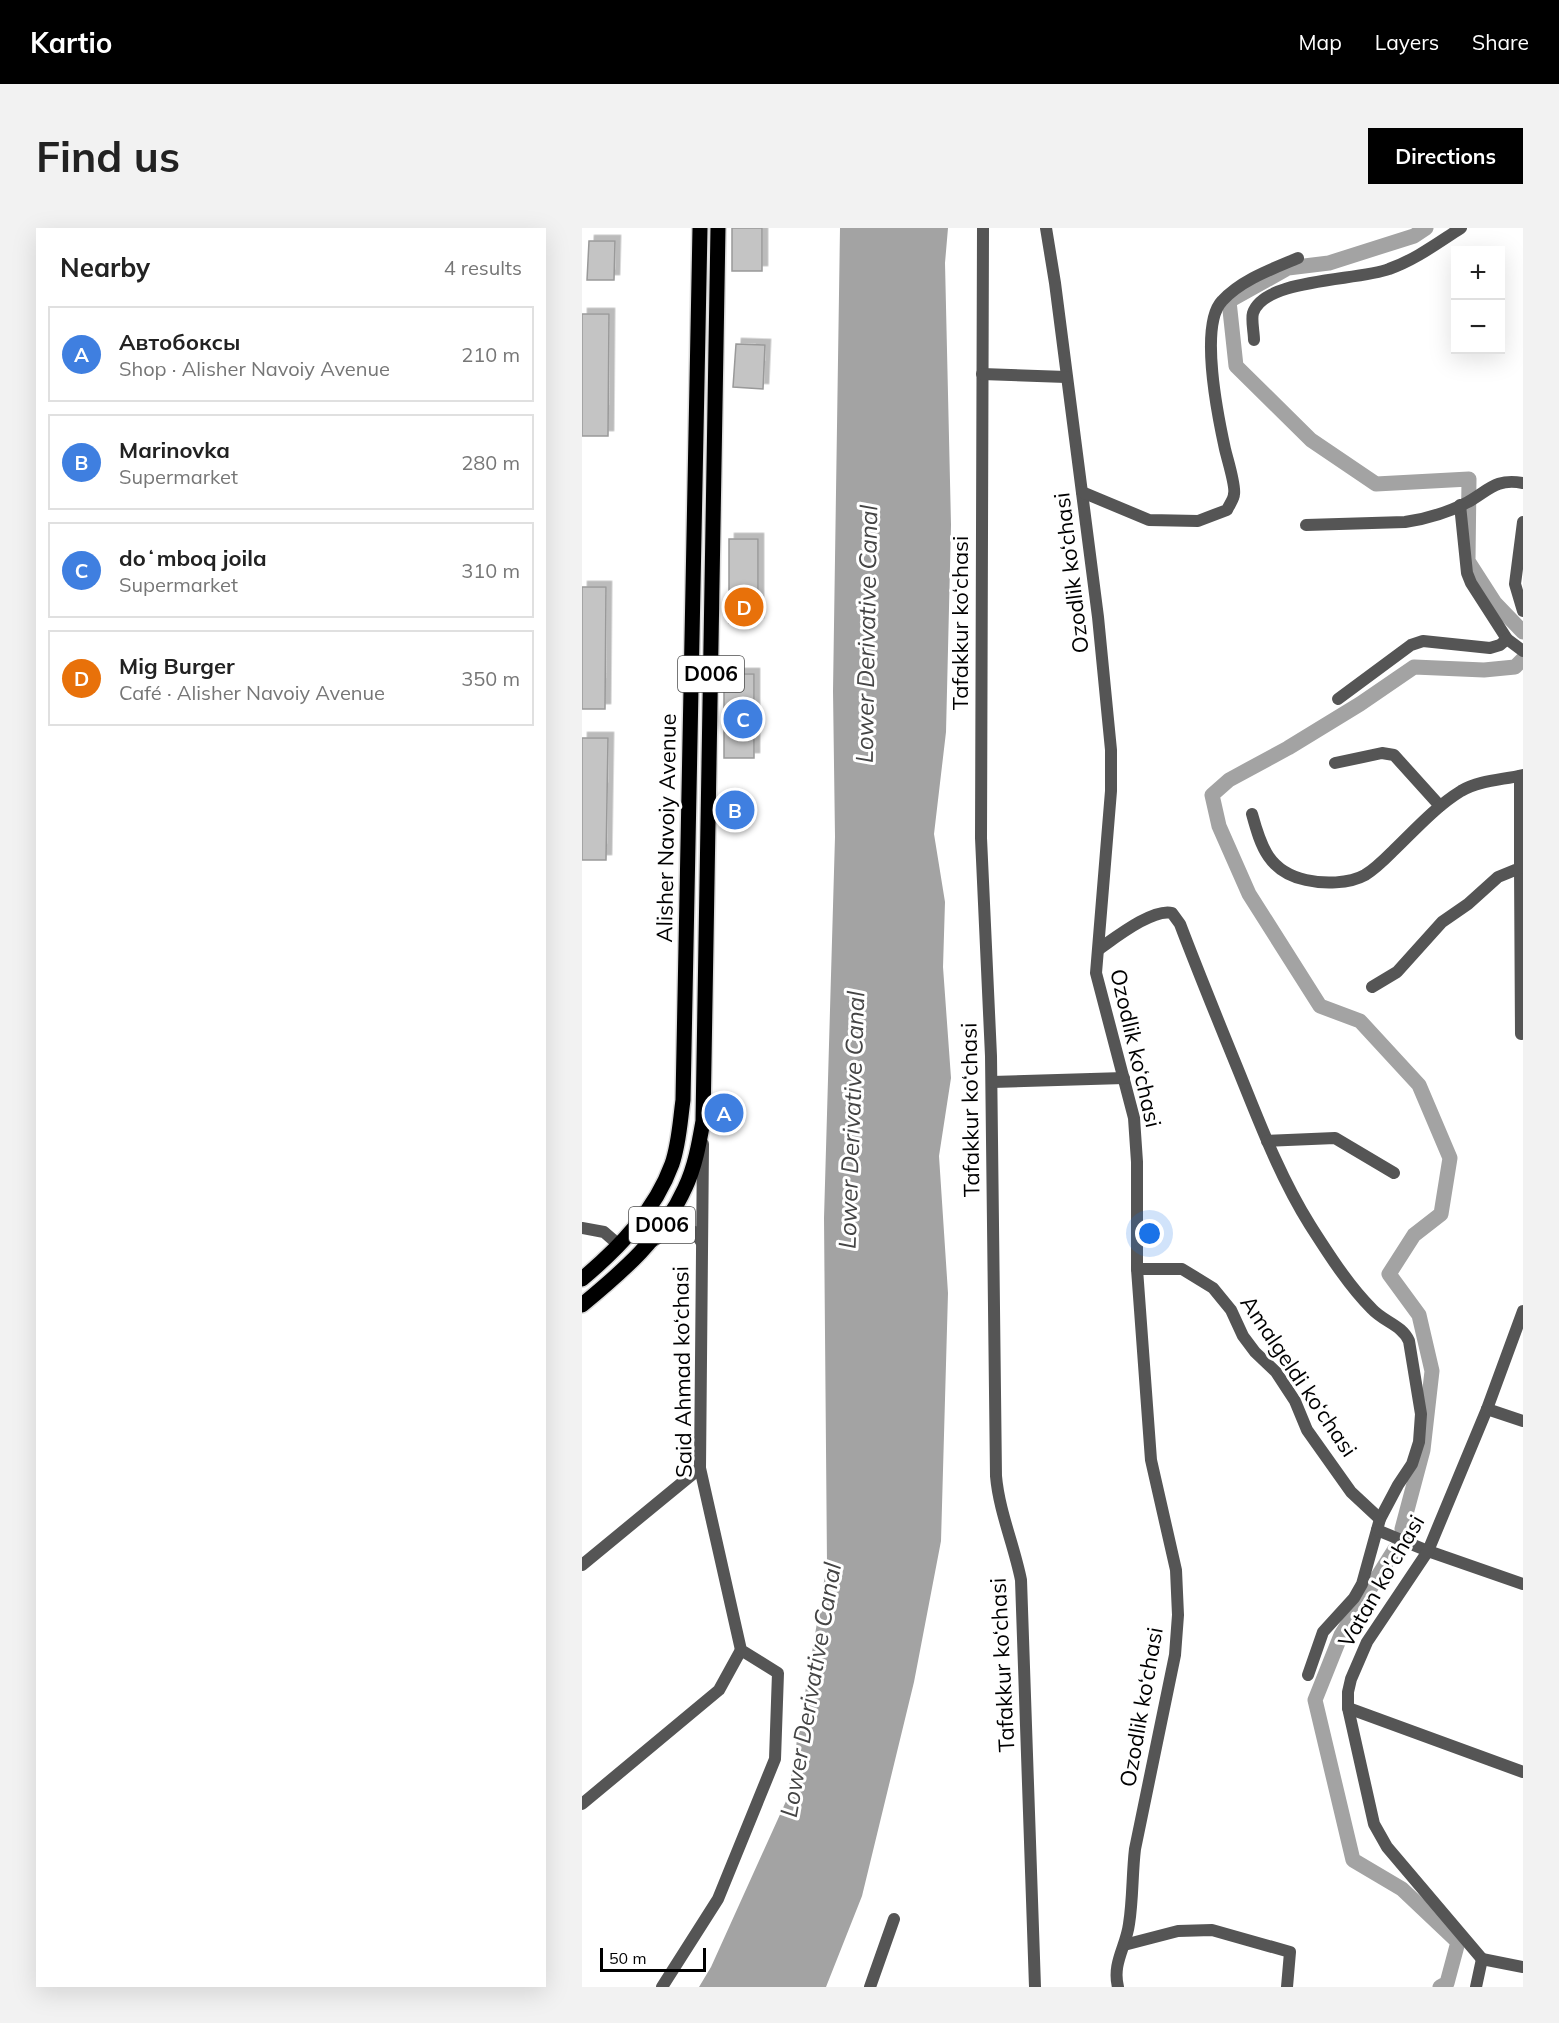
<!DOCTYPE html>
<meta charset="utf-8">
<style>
:root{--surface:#fff;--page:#f2f2f2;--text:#222;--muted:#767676;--line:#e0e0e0;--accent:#000}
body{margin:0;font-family:Mulish,sans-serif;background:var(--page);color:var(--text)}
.controls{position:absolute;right:18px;top:18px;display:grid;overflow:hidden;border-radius:0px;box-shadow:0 6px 24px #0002}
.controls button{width:54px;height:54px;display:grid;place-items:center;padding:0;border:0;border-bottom:2px solid var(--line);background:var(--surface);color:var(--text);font:30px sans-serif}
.scale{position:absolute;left:18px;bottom:15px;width:106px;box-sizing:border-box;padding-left:6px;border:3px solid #000;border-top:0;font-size:16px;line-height:21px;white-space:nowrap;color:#000;-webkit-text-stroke:4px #fff;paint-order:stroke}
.you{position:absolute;left:568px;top:1006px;width:21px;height:21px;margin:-15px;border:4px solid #fff;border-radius:50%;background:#1a73e8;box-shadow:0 0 0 9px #1a73e833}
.badge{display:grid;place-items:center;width:39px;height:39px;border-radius:50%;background:var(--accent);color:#fff;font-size:20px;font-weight:700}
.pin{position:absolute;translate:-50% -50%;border:3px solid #fff;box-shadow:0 2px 6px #0006}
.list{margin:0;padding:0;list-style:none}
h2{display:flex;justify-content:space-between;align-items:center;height:78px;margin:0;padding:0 24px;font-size:26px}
h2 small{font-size:20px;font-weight:400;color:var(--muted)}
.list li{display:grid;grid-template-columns:39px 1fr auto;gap:18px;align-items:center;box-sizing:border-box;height:96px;margin:0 12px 12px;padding:0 12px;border:2px solid var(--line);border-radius:0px}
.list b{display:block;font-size:22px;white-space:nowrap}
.list p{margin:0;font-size:20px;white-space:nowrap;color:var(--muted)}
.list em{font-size:20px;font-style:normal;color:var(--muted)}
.map{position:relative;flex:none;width:941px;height:1759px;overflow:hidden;border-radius:0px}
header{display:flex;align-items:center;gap:36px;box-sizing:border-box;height:84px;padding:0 30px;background:var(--accent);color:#fff}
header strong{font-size:28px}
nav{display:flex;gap:33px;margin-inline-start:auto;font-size:21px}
.intro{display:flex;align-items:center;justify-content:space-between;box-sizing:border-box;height:144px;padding:0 36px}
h1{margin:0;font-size:42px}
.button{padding:15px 27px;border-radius:0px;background:var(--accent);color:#fff;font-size:21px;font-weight:700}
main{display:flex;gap:36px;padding:0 36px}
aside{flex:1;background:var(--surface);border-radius:0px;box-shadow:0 6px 24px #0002}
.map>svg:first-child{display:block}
.water{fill:#a3a3a3}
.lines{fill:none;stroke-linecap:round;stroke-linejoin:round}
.canal{stroke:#a3a3a3;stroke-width:15}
.building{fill:#c4c4c4;stroke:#999;stroke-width:1.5;filter:url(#shadow)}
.primary-casing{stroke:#dbdbdb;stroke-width:18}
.minor{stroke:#555;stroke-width:12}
.primary{stroke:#000;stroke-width:15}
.labels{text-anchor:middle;stroke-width:6;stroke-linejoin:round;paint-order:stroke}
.shield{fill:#fff;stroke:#4c4c4c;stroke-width:1.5}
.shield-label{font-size:21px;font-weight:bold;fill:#000}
.street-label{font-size:22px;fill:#000;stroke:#fff}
.water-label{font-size:24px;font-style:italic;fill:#444;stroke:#fff}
</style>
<header>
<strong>Kartio</strong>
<nav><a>Map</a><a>Layers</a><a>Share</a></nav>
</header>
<div class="intro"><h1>Find us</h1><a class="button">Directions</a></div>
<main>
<aside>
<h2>Nearby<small>4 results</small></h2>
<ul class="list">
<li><span class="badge" style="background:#3f7fe0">A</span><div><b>Автобоксы</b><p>Shop · Alisher Navoiy Avenue</p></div><em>210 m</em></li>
<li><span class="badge" style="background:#3f7fe0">B</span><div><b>Marinovka</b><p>Supermarket</p></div><em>280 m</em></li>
<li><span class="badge" style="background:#3f7fe0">C</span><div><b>doʻmboq joila</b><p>Supermarket</p></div><em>310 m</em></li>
<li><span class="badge" style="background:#e8710a">D</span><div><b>Mig Burger</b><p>Café · Alisher Navoiy Avenue</p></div><em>350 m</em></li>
</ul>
</aside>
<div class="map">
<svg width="941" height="1759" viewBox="0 0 941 1759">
<defs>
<filter id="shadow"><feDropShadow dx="5.5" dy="-5.5" stdDeviation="0" flood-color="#0004"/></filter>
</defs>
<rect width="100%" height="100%" fill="#fff"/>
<polygon class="water" points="258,0 366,0 363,35 369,297 364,504 352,606 363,674 361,739 369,850 357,928 366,1065 359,1313 332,1454 280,1668 244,1759 117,1759 129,1739 205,1571 245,1336 242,990 253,609 251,463"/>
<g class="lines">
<g class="canal">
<polyline points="844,0 832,8 747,35 706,40 647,73 654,138 729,212 794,256 887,251 886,333 913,375 941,404"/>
<polyline points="820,1301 841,1222 850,1143 837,1087 807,1046 832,1007 859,986 868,930 837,857 778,793 738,778 667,666 637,598 630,567 647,552 706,520 778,476 832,439 902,442 933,439 941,431"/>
<polyline points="813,1321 759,1407 733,1472 771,1632 820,1661 876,1714 865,1755 858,1759"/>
</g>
</g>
<g class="building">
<rect x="150" y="0" width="30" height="43"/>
<polygon points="7,13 33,13 32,52 5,52"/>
<polygon points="0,86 27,86 26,208 0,208"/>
<polygon points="154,116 183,117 181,161 151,159"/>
<rect x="147" y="311" width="29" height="84"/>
<polygon points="0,359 24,359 23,481 0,481"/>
<rect x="142" y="446" width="30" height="84"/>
<polygon points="0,510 26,510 24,632 0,632"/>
</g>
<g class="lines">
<defs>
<g id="primary">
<path d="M0 1051C37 1020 73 983 90 936 97 916 98 894 101 872L118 0"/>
<path d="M0 1077C40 1044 81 1009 103 960 113 939 117 916 121 893L136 0"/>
</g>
</defs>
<use href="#primary" class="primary-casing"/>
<g class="minor">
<path d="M401 0 399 610 409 828 414 1248C417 1283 432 1317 439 1352L453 1759"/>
<path d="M464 0 473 55 516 389 529 522V563L514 745 552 890 555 934V1041L569 1232 594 1342 596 1387 593 1427 553 1621C550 1646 551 1671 547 1696 544 1719 530 1735 536 1759"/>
<path d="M672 112C672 104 669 92 671 85 682 50 776 53 807 41 833 32 857 14 879 0"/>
<polyline points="400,146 484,149"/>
<path d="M500 264 567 292 616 293 645 282C647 277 652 271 652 266 654 258 645 230 643 221 636 189 617 97 640 73 659 52 690 41 716 30"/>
<polyline points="878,277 885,345 889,355 925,411 941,423"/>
<polyline points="941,294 933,356 941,383"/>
<path d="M724 297 823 294C844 291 867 284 886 274 907 262 914 250 941 255"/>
<polyline points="756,471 829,417 841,413 908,420 918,417 925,411"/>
<polyline points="753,535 800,525 812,527 858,578"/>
<path d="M670 586C679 619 687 644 724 652 741 656 767 656 783 647 793 641 802 632 810 624 832 603 853 579 879 563 898 552 920 552 941 547"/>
<polyline points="938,640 939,806"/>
<path d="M517 721C533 710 571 680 590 685L598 696C617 746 637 795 657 844 678 896 698 949 728 997 746 1025 766 1057 790 1081 802 1094 820 1097 827 1113L839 1186 837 1214 830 1236 816 1257 798 1291 780 1356 772 1370 741 1404 726 1447"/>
<polyline points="790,759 815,744 860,694 886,676 916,649 938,640 938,548"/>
<polyline points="410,854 542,850"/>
<polyline points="685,913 753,910 812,945"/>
<polyline points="0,1000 22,1004 37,1017"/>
<path d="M71 1013C85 1005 97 1000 113 1004L120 1015"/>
<polyline points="555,1041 600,1041 631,1060 649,1082 661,1108 673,1124 694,1144 713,1173 725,1202 769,1264 798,1291"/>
<polyline points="905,1181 941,1193"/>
<polyline points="795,1302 846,1323 941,1356"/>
<polyline points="0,1337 118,1240"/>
<polyline points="766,1480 941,1544"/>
<polyline points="0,1576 137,1462 159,1422"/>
<polyline points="542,1717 596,1703 630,1702 708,1724 705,1759"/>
<polyline points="900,1731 805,1619 792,1596 766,1480 766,1464 769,1451 785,1414 846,1323 905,1181 941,1083"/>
<polyline points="900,1731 941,1739"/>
<polyline points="80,1759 136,1671 193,1531 196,1445 159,1422 118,1240 121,916"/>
<polyline points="288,1759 312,1691"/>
<polyline points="894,1759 900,1731"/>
</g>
<use href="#primary" class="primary"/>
</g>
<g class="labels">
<g class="shield">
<rect x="96" y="428" width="66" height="36" rx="4.5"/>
<rect x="47" y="979" width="66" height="36" rx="4.5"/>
</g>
<g class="shield-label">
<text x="129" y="453">D006</text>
<text x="80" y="1004">D006</text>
</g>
<g class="street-label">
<text transform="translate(489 345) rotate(-97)" y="8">Ozodlik ko‘chasi</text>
<text transform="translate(378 395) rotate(-90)" y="8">Tafakkur ko‘chasi</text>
<text transform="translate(84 600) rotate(-89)" y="8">Alisher Navoiy Avenue</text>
<text transform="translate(554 820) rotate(77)" y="8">Ozodlik ko‘chasi</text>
<text transform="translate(388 882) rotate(-91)" y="8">Tafakkur ko‘chasi</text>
<text transform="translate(100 1144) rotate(-91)" y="8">Said Ahmad ko‘chasi</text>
<text transform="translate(717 1148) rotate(56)" y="8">Amalgeldi ko‘chasi</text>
<text transform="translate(799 1353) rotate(-60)" y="8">Vatan ko'chasi</text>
<text transform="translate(420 1437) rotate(-93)" y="8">Tafakkur ko‘chasi</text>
<text transform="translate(559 1479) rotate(-80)" y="8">Ozodlik ko‘chasi</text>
</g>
<g class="water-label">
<text transform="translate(285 406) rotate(-89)" y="8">Lower Derivative Canal</text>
<text transform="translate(270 892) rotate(-88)" y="8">Lower Derivative Canal</text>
<text transform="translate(229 1462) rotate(-80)" y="8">Lower Derivative Canal</text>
</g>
</g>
</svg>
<div class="controls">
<button>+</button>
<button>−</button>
</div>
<div class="scale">50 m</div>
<div class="you"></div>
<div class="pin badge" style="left:142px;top:885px;background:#3f7fe0">A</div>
<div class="pin badge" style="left:153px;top:582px;background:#3f7fe0">B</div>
<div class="pin badge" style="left:161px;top:491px;background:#3f7fe0">C</div>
<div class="pin badge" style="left:162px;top:379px;background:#e8710a">D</div>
</div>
</main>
